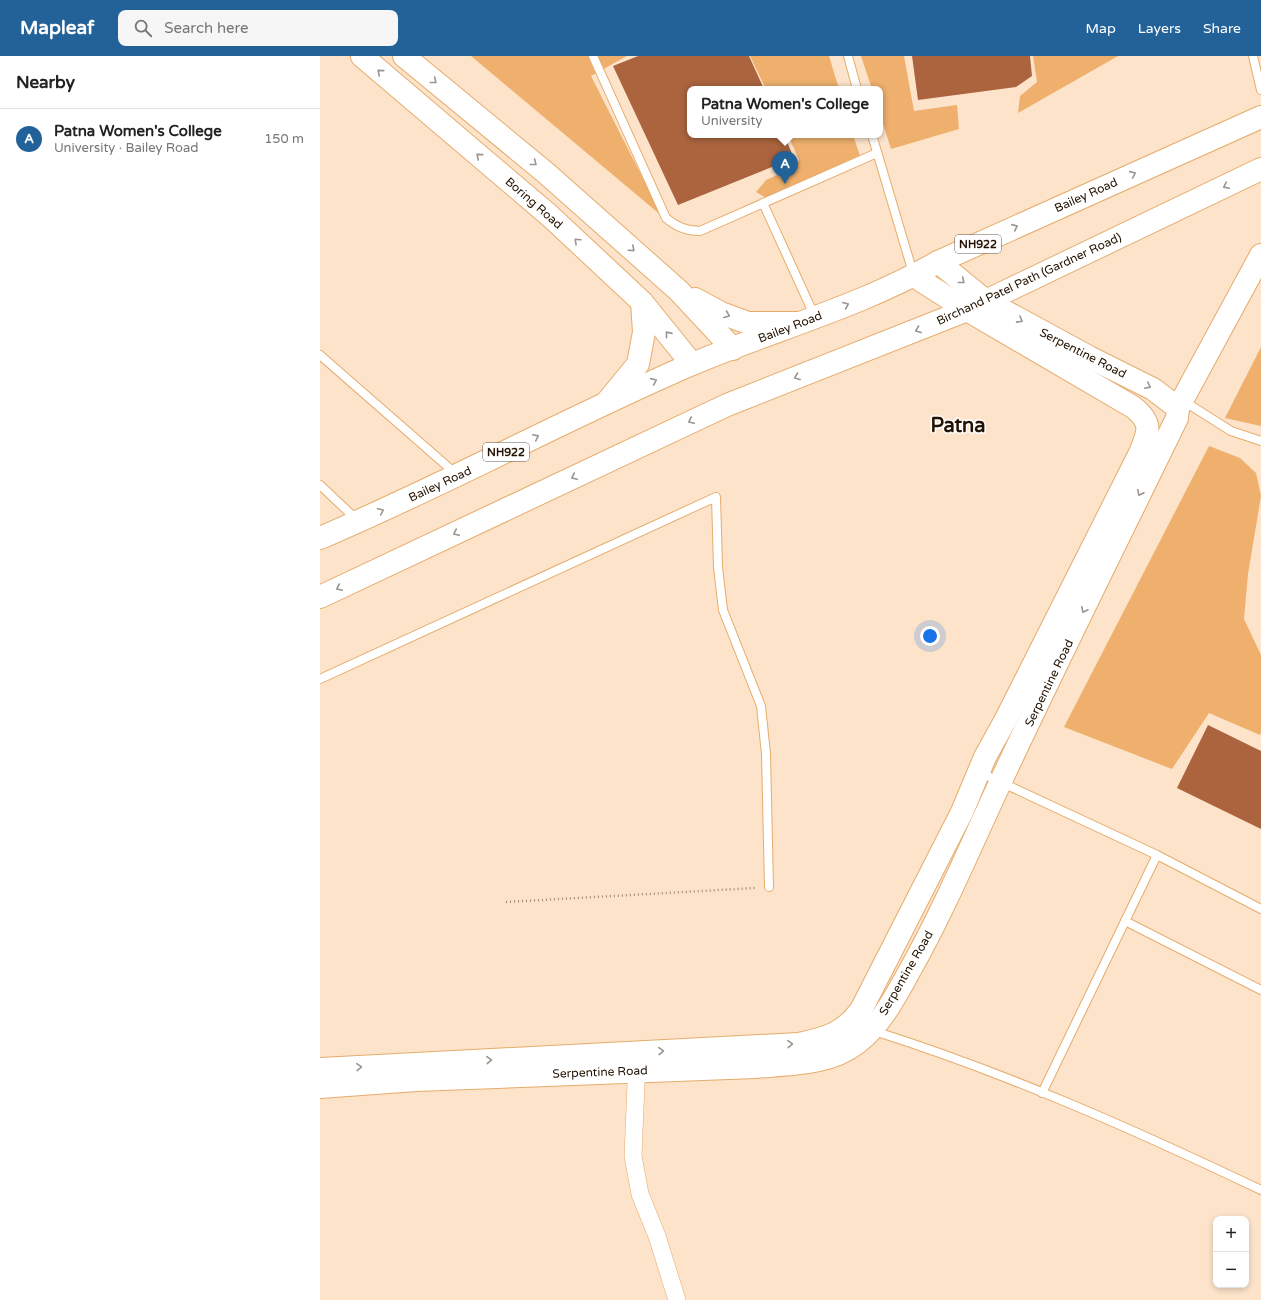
<!DOCTYPE html>
<meta charset="utf-8">
<style>
:root{--surface:#fff;--page:#f6f6f6;--text:#222;--muted:#767676;--line:#e0e0e0;--accent:#236298}
body{margin:0;font-family:"Varela Round",sans-serif;background:var(--page);color:var(--text)}
.controls{position:absolute;right:12px;bottom:12px;display:grid;overflow:hidden;border-radius:8px;box-shadow:0 2px 6px #0003}
.controls button{width:36px;height:36px;display:grid;place-items:center;padding:0;border:0;border-bottom:1px solid var(--line);background:var(--surface);color:var(--text);font:20px sans-serif}
.you{position:absolute;left:610px;top:580px;width:14px;height:14px;margin:-10px;border:3px solid #fff;border-radius:50%;background:#1a73e8;box-shadow:0 0 0 6px #1a73e833}
.badge{display:grid;place-items:center;width:26px;height:26px;border-radius:50%;background:var(--accent);color:#fff;font-size:13px;font-weight:700}
.pin{position:absolute;translate:-50% -33px;filter:drop-shadow(0 1px 2px #0008)}
.pin::after{content:'';position:absolute;top:21px;width:14px;height:12px;background:inherit;clip-path:polygon(0 0,100% 0,50% 100%)}
.popup{position:absolute;left:367px;top:30px;width:196px;height:52px;box-sizing:border-box;display:grid;place-content:center;border-radius:8px;background:var(--surface);filter:drop-shadow(0 1px 3px #0005);font-size:13px;white-space:nowrap;color:var(--muted)}
.popup b{font-size:15px;color:var(--text)}
.popup::after{content:'';position:absolute;left:50%;top:100%;margin-left:-8px;border:8px solid transparent;border-top-color:var(--surface)}
.list{margin:0;padding:0;list-style:none}
h2{display:flex;justify-content:space-between;align-items:center;height:52px;margin:0;padding:0 16px;font-size:17px}
h2 small{font-size:13px;font-weight:400;color:var(--muted)}
.list li{display:grid;grid-template-columns:26px 1fr auto;gap:12px;align-items:center;box-sizing:border-box;height:60px;padding:0 16px;border-top:1px solid var(--line)}
.list b{display:block;font-size:15px;white-space:nowrap}
.list p{margin:0;font-size:13px;white-space:nowrap;color:var(--muted)}
.list em{font-size:13px;font-style:normal;color:var(--muted)}
.icon{flex:none;width:22px;height:22px;fill:none;stroke:currentColor;stroke-width:2;stroke-linecap:round;stroke-linejoin:round}
.map{position:relative;flex:none;width:941px;height:1244px;overflow:hidden}
header{display:flex;align-items:center;gap:24px;box-sizing:border-box;height:56px;padding:0 20px;background:var(--accent);color:#fff}
header strong{font-size:19px}
nav{display:flex;gap:22px;margin-inline-start:auto;font-size:14px}
.search{width:280px;height:36px;background:var(--page);display:flex;align-items:center;gap:10px;box-sizing:border-box;padding:0 14px;border-radius:8px;color:var(--muted);font-size:15px}
main{display:flex}
aside{flex:1;background:var(--surface)}
.map>svg:first-child{display:block}
.green{fill:#eeb06c}
.building{fill:#ab643e}
.lines{fill:none;stroke-linecap:round;stroke-linejoin:round}
.lane-casing{stroke:#e6ac6c;stroke-width:10}
.street-casing{stroke:#e6ac6c;stroke-width:18}
.secondary-casing{stroke:#e6ac6c;stroke-width:24}
.highway-casing{stroke:#e6ac6c;stroke-width:24}
.path{stroke:#9e8873;stroke-width:2.5;stroke-dasharray:1 3;stroke-linecap:butt}
.lane{stroke:#fff;stroke-width:8}
.street{stroke:#fff;stroke-width:17}
.secondary{stroke:#fff;stroke-width:22}
.highway{stroke:#fff;stroke-width:22}
.oneway{stroke:#9c948d}
.labels{text-anchor:middle;stroke-width:3;stroke-linejoin:round;paint-order:stroke}
.shield{fill:#fff;stroke:#65594d;stroke-width:1}
.shield-label{font-size:11px;font-weight:bold;fill:#231201}
.street-label{font-size:12px;fill:#231201;stroke:#fff}
.town-label{font-size:20px;font-weight:bold;fill:#231201;stroke:#fff}
</style>
<header>
<strong>Mapleaf</strong>
<div class="search"><svg class="icon" aria-label="search" viewBox="0 0 24 24"><circle cx="10" cy="10" r="6"/><path d="M15 15l6 6"/></svg>Search here</div>
<nav><a>Map</a><a>Layers</a><a>Share</a></nav>
</header>
<main>
<aside>
<h2>Nearby<small></small></h2>
<ul class="list">
<li><span class="badge">A</span><div><b>Patna Women's College</b><p>University · Bailey Road</p></div><em>150 m</em></li>
</ul>
</aside>
<div class="map">
<svg width="941" height="1244" viewBox="0 0 941 1244">
<rect width="100%" height="100%" fill="#fce3ca"/>
<g class="green">
<polygon points="151,0 307,0 271,20 342,160"/>
<polygon points="430,0 509,0 519,33 446,33"/>
<polygon points="541,0 584,0 594,55 637,49 639,73 571,93 560,58 560,33 552,33"/>
<polygon points="713,0 798,0 698,57 700,40 717,26"/>
<polygon points="468,79 533,79 542,106 446,142 436,136 446,124 473,112 479,104"/>
<polygon points="941,291 941,370 905,362"/>
<polygon points="889,390 920,402 936,417 941,440 928,518 924,563 941,599 941,676 940,679 889,657 852,713 744,671"/>
</g>
<g class="building">
<polygon points="318,0 429,0 444,33 370,33 370,79 464,79 474,102 358,149 293,10"/>
<polygon points="592,0 710,0 712,20 696,31 598,44"/>
<polygon points="888,669 941,695 941,773 857,732"/>
</g>
<g class="lines">
<defs>
<g id="lane">
<path d="M273 0 346 162C356 171 366 175 380 175L557 97"/>
<polyline points="528,0 537,33"/>
<polyline points="933,0 941,34"/>
<polyline points="552,79 593,217"/>
<polyline points="443,147 495,261"/>
<polyline points="0,299 135,417"/>
<polyline points="862,344 911,375 941,385"/>
<polyline points="0,429 37,464"/>
<polyline points="0,623 396,441 398,511 403,554 441,650 446,698 449,831"/>
<polyline points="659,716 837,799 941,853"/>
<polyline points="805,865 941,934"/>
<path d="M554 975C687 1017 815 1074 941 1134"/>
<polyline points="722,1037 837,799"/>
</g>
<polyline id="street" points="317,1004 313,1100 320,1138 337,1180 357,1244"/>
<g id="secondary">
<polyline points="42,0 230,160 322,246 372,308"/>
<polyline points="84,0 226,117 359,235 413,293"/>
<polyline points="375,243 401,257 428,267 477,267"/>
<polyline points="286,347 318,308 324,276 322,246"/>
<polyline points="858,352 941,199"/>
<path d="M0 1013 479 988C507 982 523 978 541 954L642 756 665 701 686 663 820 397C829 375 833 367 813 351L647 254 594 220"/>
<path d="M0 1031 96 1024 435 1011C469 1008 509 1009 537 987 561 969 575 941 589 916 624 854 651 789 681 725 738 603 798 483 857 362L858 352 833 333 769 301 666 245 618 206"/>
</g>
<g id="highway">
<path d="M0 482C125 429 245 363 370 309 452 274 540 251 618 206L941 61"/>
<polyline points="0,541 407,349 647,254 941,113"/>
</g>
</defs>
<use href="#lane" class="lane-casing"/>
<use href="#street" class="street-casing"/>
<use href="#secondary" class="secondary-casing"/>
<use href="#highway" class="highway-casing"/>
<polyline class="path" points="186,846 435,832"/>
<use href="#lane" class="lane"/>
<use href="#street" class="street"/>
<use href="#secondary" class="secondary"/>
<use href="#highway" class="highway"/>
</g>
<defs><path id="oneway-chevron" d="M-2-3.5L2.5 0L-2 3.5" fill="none" stroke-width="1.6" stroke-linecap="round" stroke-linejoin="round"/></defs>
<g class="oneway">
<use href="#oneway-chevron" transform="translate(60 16) rotate(-140)"/>
<use href="#oneway-chevron" transform="translate(114 25) rotate(39)"/>
<use href="#oneway-chevron" transform="translate(159 100) rotate(-140)"/>
<use href="#oneway-chevron" transform="translate(214 107) rotate(39)"/>
<use href="#oneway-chevron" transform="translate(813 118) rotate(-24)"/>
<use href="#oneway-chevron" transform="translate(906 130) rotate(154)"/>
<use href="#oneway-chevron" transform="translate(695 171) rotate(-24)"/>
<use href="#oneway-chevron" transform="translate(257 185) rotate(-137)"/>
<use href="#oneway-chevron" transform="translate(312 193) rotate(42)"/>
<use href="#oneway-chevron" transform="translate(642 225) rotate(39)"/>
<use href="#oneway-chevron" transform="translate(526 249) rotate(-23)"/>
<use href="#oneway-chevron" transform="translate(407 259) rotate(22)"/>
<use href="#oneway-chevron" transform="translate(700 264) rotate(29)"/>
<use href="#oneway-chevron" transform="translate(598 274) rotate(159)"/>
<use href="#oneway-chevron" transform="translate(348 278) rotate(-129)"/>
<use href="#oneway-chevron" transform="translate(477 321) rotate(159)"/>
<use href="#oneway-chevron" transform="translate(334 325) rotate(-24)"/>
<use href="#oneway-chevron" transform="translate(828 330) rotate(27)"/>
<use href="#oneway-chevron" transform="translate(371 365) rotate(155)"/>
<use href="#oneway-chevron" transform="translate(216 381) rotate(-26)"/>
<use href="#oneway-chevron" transform="translate(254 421) rotate(155)"/>
<use href="#oneway-chevron" transform="translate(820 437) rotate(116)"/>
<use href="#oneway-chevron" transform="translate(61 455) rotate(-25)"/>
<use href="#oneway-chevron" transform="translate(136 477) rotate(155)"/>
<use href="#oneway-chevron" transform="translate(19 532) rotate(155)"/>
<use href="#oneway-chevron" transform="translate(764 554) rotate(116)"/>
<use href="#oneway-chevron" transform="translate(470 988) rotate(-3)"/>
<use href="#oneway-chevron" transform="translate(341 995) rotate(-3)"/>
<use href="#oneway-chevron" transform="translate(169 1004) rotate(-3)"/>
<use href="#oneway-chevron" transform="translate(39 1011) rotate(-3)"/>
</g>
<g class="labels">
<g class="shield">
<rect x="635" y="179" width="46" height="18" rx="3"/>
<rect x="163" y="387" width="46" height="18" rx="3"/>
</g>
<g class="shield-label">
<text x="658" y="192">NH922</text>
<text x="186" y="400">NH922</text>
</g>
<g class="street-label">
<text transform="translate(766 139) rotate(-24)" y="4">Bailey Road</text>
<text transform="translate(214 147) rotate(41)" y="4">Boring Road</text>
<text transform="translate(709 223) rotate(-25)" y="4">Birchand Patel Path (Gardner Road)</text>
<text transform="translate(470 271) rotate(-21)" y="4">Bailey Road</text>
<text transform="translate(763 297) rotate(27)" y="4">Serpentine Road</text>
<text transform="translate(120 428) rotate(-25)" y="4">Bailey Road</text>
<text transform="translate(729 627) rotate(-64)" y="4">Serpentine Road</text>
<text transform="translate(586 917) rotate(-60)" y="4">Serpentine Road</text>
<text transform="translate(280 1016) rotate(-2)" y="4">Serpentine Road</text>
</g>
<g class="town-label">
<text x="638" y="376">Patna</text>
</g>
</g>
</svg>
<div class="controls">
<button>+</button>
<button>−</button>
</div>
<div class="you"></div>
<div class="pin badge" style="left:465px;top:128px">A</div>
<div class="popup"><b>Patna Women's College</b>University</div>
</div>
</main>
